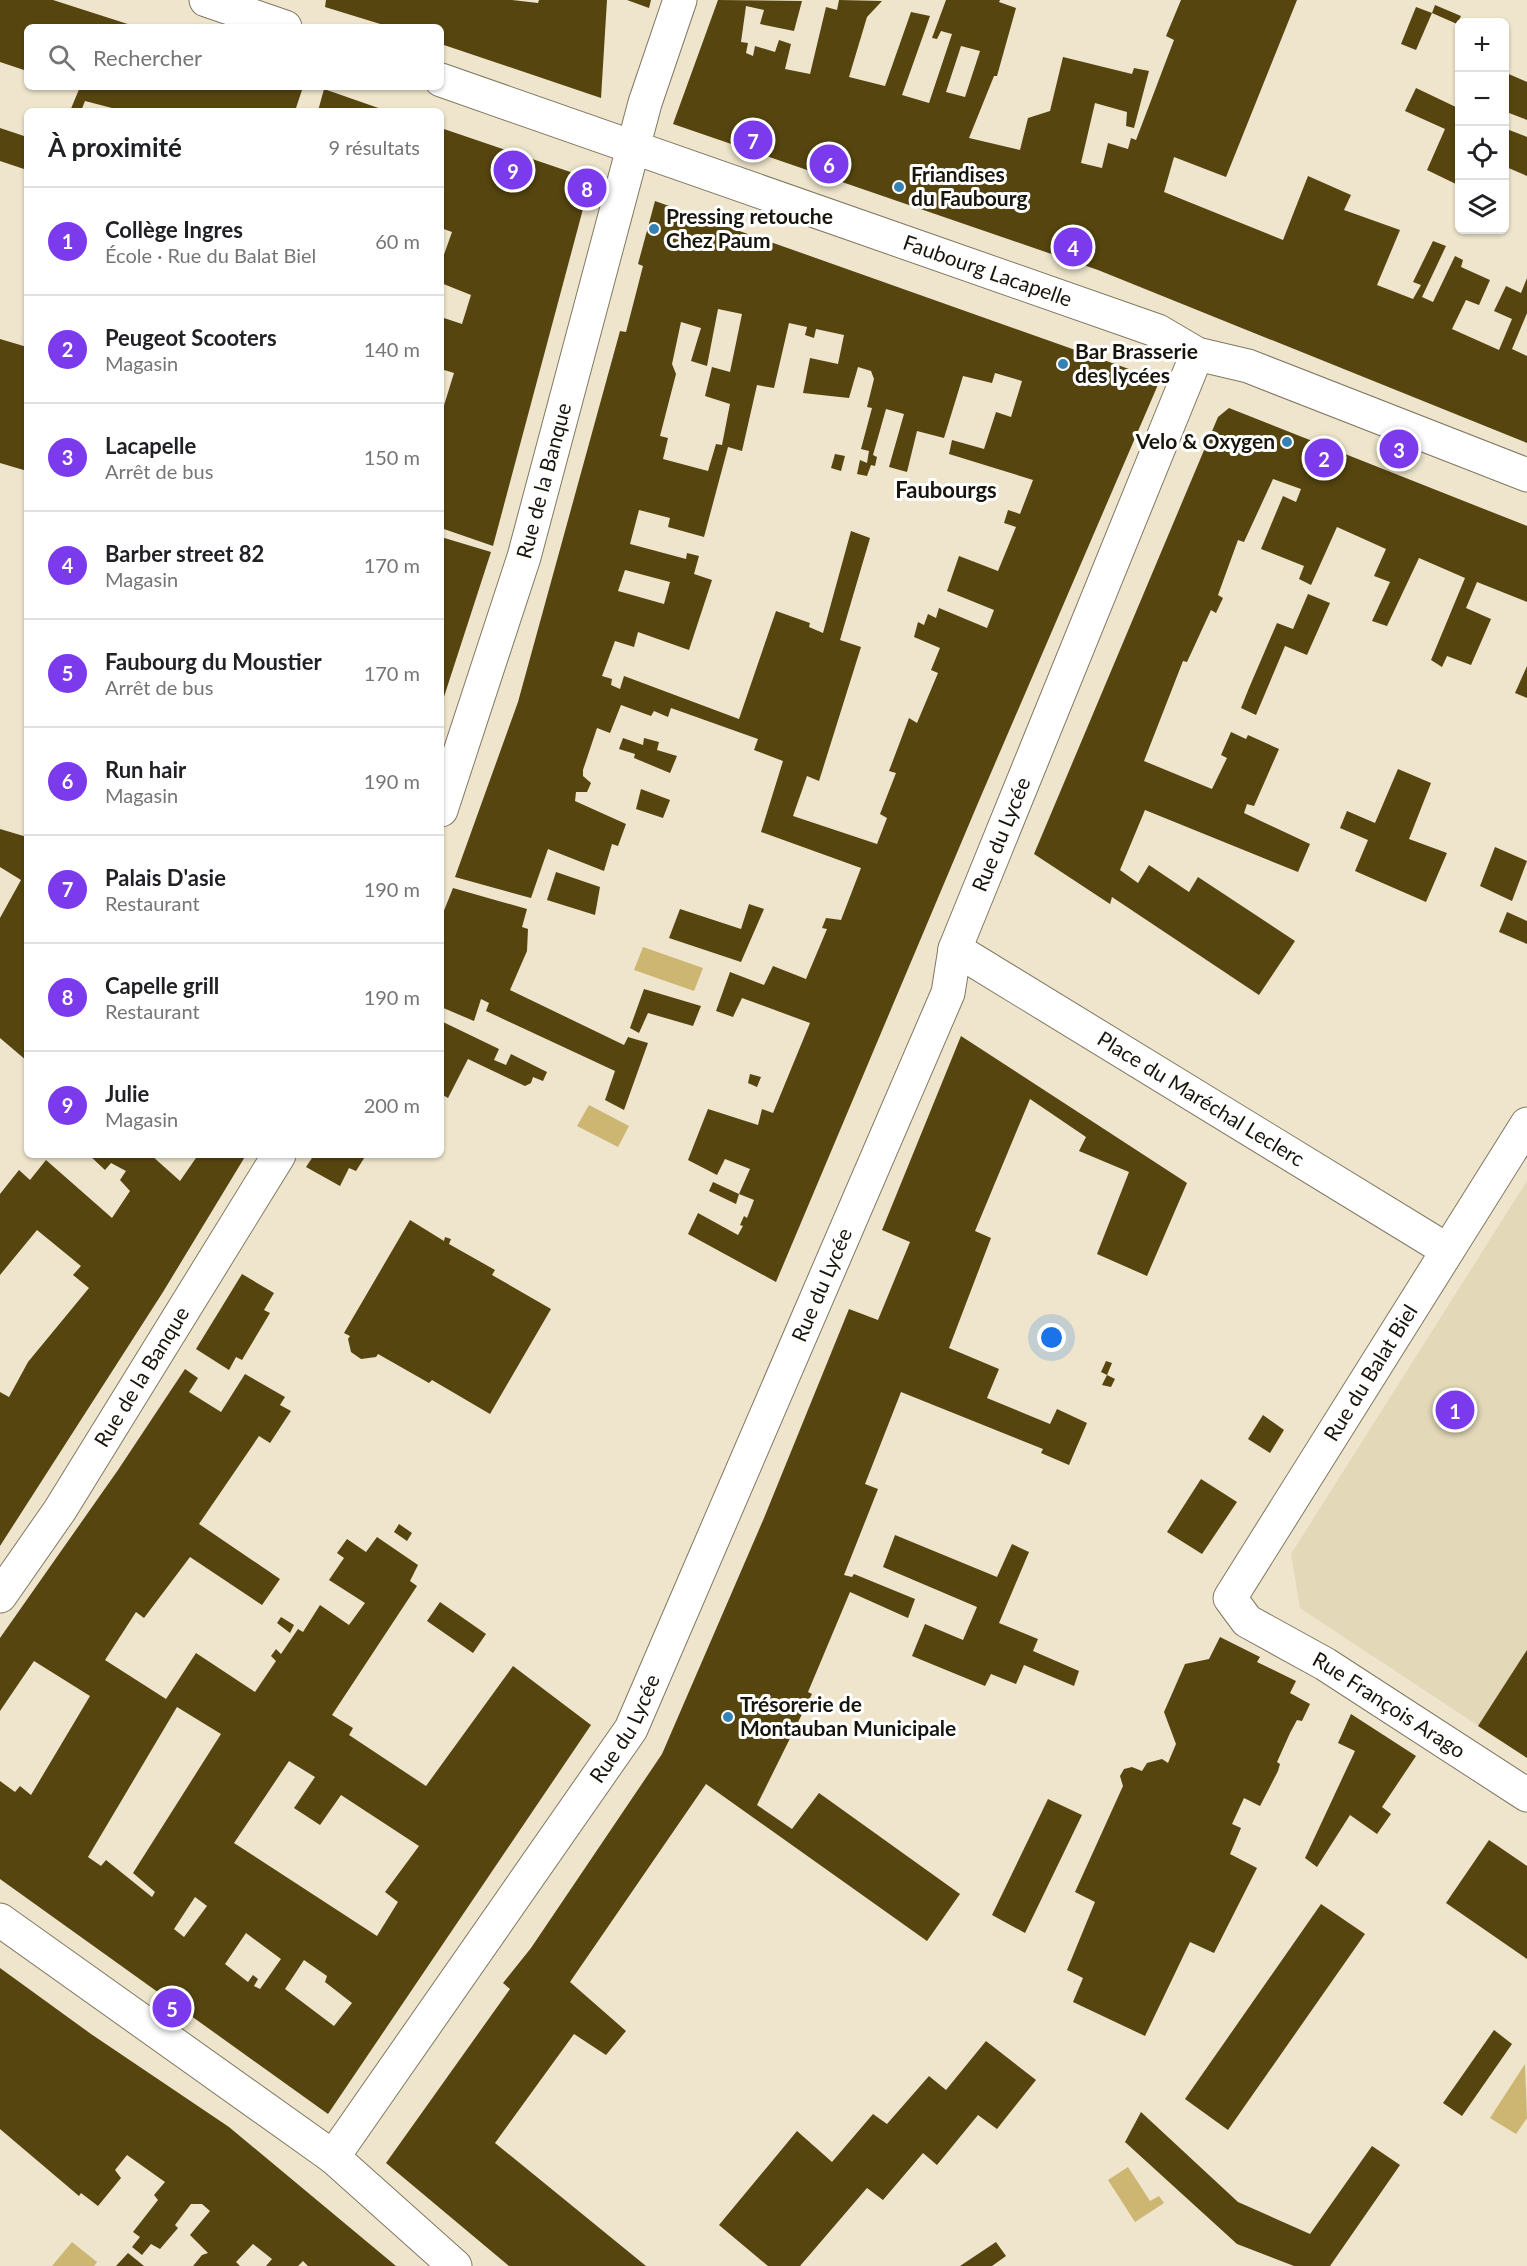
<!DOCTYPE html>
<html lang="fr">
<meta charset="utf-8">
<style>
:root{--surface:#fff;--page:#f2f2f2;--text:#202124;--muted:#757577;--line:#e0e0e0;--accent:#7c3aed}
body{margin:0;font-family:Lato,sans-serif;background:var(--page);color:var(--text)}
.controls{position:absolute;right:18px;top:18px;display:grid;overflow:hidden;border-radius:9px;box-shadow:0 2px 4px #0004}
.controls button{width:54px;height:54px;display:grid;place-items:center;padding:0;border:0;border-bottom:2px solid var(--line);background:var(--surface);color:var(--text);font:30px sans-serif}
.you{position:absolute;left:1052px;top:1338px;width:21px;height:21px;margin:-15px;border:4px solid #fff;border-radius:50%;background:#1a73e8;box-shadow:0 0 0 9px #1a73e833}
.badge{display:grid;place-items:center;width:39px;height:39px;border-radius:50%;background:var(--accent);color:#fff;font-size:20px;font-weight:700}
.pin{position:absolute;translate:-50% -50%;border:3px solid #fff;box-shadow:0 2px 6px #0006}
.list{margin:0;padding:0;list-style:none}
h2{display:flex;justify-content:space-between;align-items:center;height:78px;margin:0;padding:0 24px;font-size:26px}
h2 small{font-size:20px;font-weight:400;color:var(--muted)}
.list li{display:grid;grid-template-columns:39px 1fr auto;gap:18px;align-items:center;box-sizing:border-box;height:108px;padding:0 24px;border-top:2px solid var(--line)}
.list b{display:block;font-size:22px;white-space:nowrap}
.list p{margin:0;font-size:20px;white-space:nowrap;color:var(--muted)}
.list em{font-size:20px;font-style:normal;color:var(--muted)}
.icon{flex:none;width:33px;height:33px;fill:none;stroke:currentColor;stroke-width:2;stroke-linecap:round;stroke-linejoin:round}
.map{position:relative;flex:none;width:1527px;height:2266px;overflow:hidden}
.search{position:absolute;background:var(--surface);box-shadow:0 2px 4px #0004;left:24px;top:24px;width:420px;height:66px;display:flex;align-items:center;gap:15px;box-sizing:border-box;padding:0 21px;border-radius:9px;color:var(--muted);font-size:22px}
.panel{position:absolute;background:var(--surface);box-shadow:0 2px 4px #0004;left:24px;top:108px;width:420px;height:1050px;border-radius:9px}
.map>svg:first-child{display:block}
.built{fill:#e3d8b8}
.water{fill:#cdb672}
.building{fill:#56450f;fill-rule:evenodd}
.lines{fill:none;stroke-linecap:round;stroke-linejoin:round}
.minor-casing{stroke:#807862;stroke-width:35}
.tertiary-casing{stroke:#807862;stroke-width:35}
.secondary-casing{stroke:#807862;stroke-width:35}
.minor{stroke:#fff;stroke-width:33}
.tertiary{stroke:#fff;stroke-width:33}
.secondary{stroke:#fff;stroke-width:33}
.poi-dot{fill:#3481b4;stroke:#fff;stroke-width:2}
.labels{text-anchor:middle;stroke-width:6;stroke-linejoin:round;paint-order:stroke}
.poi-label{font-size:21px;font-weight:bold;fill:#18150c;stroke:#fff;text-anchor:start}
.street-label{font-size:21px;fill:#18150c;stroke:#fff}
.neighbourhood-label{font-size:22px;font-weight:bold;fill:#18150c;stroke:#fff}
</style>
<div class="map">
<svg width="1527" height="2266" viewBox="0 0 1527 2266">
<rect width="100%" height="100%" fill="#eee5cc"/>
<polygon class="built" points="1527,1181 1527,1758 1300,1608 1291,1554"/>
<g class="water">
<polygon points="643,947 703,968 694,991 634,970"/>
<polygon points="589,1105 629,1126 618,1147 577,1126"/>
<polygon points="1525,2064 1527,2118 1516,2134 1490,2118"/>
<polygon points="1128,2167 1150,2201 1159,2196 1164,2203 1135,2222 1108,2180"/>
<polygon points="72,2242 97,2262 94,2266 52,2266"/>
</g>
<g class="building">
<polygon points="0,0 53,0 137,27 27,27 27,71 0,62"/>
<polygon points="326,0 512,0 538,3 539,0 607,0 601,98 441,44 441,27 390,27 325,7"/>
<polygon points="627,0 651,0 649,8"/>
<path d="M718 0 802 1 794 31 760 24 764 10 746 6 741 42 748 43 746 53 753 56 755 46 775 52 779 40 791 44 785 69 810 74 826 7 837 10 839 0 882 1 867 17 849 77 885 86 911 12 930 16 902 95 929 103 952 34 941 31 937 39 932 38 946 0H1000L999 2 1016 8 997 76H994L969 138 1020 150 1028 118 1050 111 1063 57 1132 74 1134 68 1149 71 1134 128 1126 126 1127 112 1095 103 1081 163 1102 168 1108 143 1128 149 1131 138 1136 140 1174 40 1166 36 1181 0H1297L1226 177 1174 157 1164 192 1283 240 1308 176 1351 195 1344 210 1400 230 1377 285 1413 299 1421 285 1413 282 1433 241 1446 246 1422 297 1433 302 1455 256 1463 260 1461 267 1490 280 1479 305 1466 300 1452 329 1499 350 1512 319 1494 311 1506 286 1521 293 1527 278V313L1512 349 1527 356V443L1098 270 673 124ZM961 46 980 51 965 97 946 92Z"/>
<polygon points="1435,5 1461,16 1457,24 1432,13"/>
<polygon points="1416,7 1432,13 1416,50 1401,44"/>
<polygon points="1504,72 1527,82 1527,120 1504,111"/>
<polygon points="80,87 303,87 295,111 111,111 112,108 85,101 81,111 70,111"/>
<polygon points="1416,88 1460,109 1460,186 1427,170 1445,129 1405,111"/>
<polygon points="324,89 387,111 318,111"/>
<polygon points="0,128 27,137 27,170 0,161"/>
<polygon points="441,128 591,179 493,546 441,528 441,415 454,373 441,369 441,317 462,324 471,295 441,283 441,263 452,232 441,228"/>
<polygon points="1504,128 1527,137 1527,176 1504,166"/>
<path d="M655 201 1160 380 978 803 776 1282 688 1234 698 1213 738 1235 743 1226 740 1225 744 1216 747 1218 754 1200 739 1194 750 1169 725 1159 717 1175 688 1160 708 1109 758 1125 762 1109 773 1113 810 1023 742 998 733 1017 716 1011 730 972 764 985 773 966 806 979 827 929 822 928 826 918 841 920 861 868 761 832 783 761 754 750 758 739 671 708 668 717 654 711 651 716 621 705 610 733 597 728 583 770V776L591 783 587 792H576L575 801 626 824 618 846 612 844 604 871 548 849 531 898 455 877 518 702 620 331 626 332 643 266 638 264ZM718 309 742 314 730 372 712 367 705 396 730 404 722 445 716 444 708 471 663 459 668 438 660 436 676 374 672 364 681 322 701 328 691 361 707 366ZM789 323 807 327 805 335 814 338 816 329 844 335 838 364 810 358 803 393 849 398 858 367 871 371 874 379 867 407 872 408 861 449 869 451 867 463 860 460 857 474 867 476 871 465 875 466 877 457 873 455 886 409 904 414 889 467 907 472 917 431 944 438 963 376 992 383 995 373 1022 381 1011 417 996 412 984 449 952 440 949 454 1033 480 1020 514 1008 510 1004 523 1016 527 998 571 959 556 947 591 994 610 987 628 939 608 936 618 928 614 924 625 918 622 914 637 940 648 931 670 938 673 917 723 909 718 889 771 896 773 880 814 887 818 877 844 793 816 807 776 819 781 861 647 840 640 870 538 851 531 823 633 809 627 810 623 776 611 739 719 624 676 620 689 611 685 612 679 602 676 615 641 634 647 638 632 689 650 712 580 694 574 699 556 687 553 686 559 630 544 639 510 670 518 668 527 704 537 728 447 742 451 757 385 774 388ZM625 570 670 582 664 604 618 591Z"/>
<polygon points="0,339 27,347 27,471 0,463"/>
<polygon points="1229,408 1527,526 1527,602 1477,582 1466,608 1491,619 1471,665 1447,656 1442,667 1431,660 1465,578 1419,558 1387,626 1372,621 1390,582 1374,576 1386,549 1337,527 1311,585 1299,579 1304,566 1261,549 1283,496 1296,502 1301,489 1273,479 1244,542 1238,540 1218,595 1223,598 1216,613 1211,610 1187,662 1183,661 1144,761 1212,789 1227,758 1221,755 1231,732 1246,739 1248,735 1279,749 1254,806 1247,804 1244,813 1310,844 1298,872 1145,810 1120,870 1138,883 1149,865 1189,892 1198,877 1295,941 1259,995 1112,897 1110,904 1034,854 1218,417"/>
<polygon points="835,454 845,456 841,471 831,468"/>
<polygon points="441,537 491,552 441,706"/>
<polygon points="1308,594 1330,603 1307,655 1285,646 1256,715 1241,708 1249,688 1277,623 1293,629"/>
<polygon points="1527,666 1527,698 1515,693"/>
<polygon points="623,738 643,745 644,738 659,742 657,750 677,756 670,773 634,758 635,754 619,749"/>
<polygon points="1398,769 1431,783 1409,839 1447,853 1426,902 1355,871 1368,840 1340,828 1347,811 1375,823"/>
<polygon points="641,789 670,800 663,818 636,809"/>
<polygon points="0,829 27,837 27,1061 0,1038 0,918 21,880 0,867"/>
<polygon points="1495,847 1527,861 1512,901 1480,886"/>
<polygon points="556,872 600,887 595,915 547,900"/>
<polygon points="453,888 527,909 522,927 528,929 527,951 510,990 624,1045 628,1037 648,1043 624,1110 605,1100 615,1071 486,1011 489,1003 481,999 474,1021 441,1007 441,918"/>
<polygon points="749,904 764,909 741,962 669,938 680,909 741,929"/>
<polygon points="1507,912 1527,921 1527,944 1499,932"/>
<polygon points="644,989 701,1006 693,1026 648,1013 639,1033 630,1028"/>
<polygon points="441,1021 499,1049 494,1060 506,1065 511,1054 547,1072 543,1081 533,1077 531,1083 525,1086 468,1059 448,1098 441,1094"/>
<polygon points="961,1036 1187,1183 1147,1276 1097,1254 1129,1172 1079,1151 1086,1137 1030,1099 975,1231 991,1238 949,1348 999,1369 987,1398 1050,1424 1057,1409 1087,1423 1069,1465 1041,1453 1043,1449 901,1392 865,1484 878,1489 844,1575 852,1577 854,1574 915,1599 908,1618 850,1592 808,1692 812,1694 757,1805 792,1829 819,1793 960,1894 927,1941 706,1784 570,1982 626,2031 606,2055 574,2034 495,2143 646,2266 509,2266 386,2163 510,1989 503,1983 531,1948 662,1754 764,1518 849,1309 878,1320 910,1242 882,1230"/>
<polygon points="750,1074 761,1077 757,1087 748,1083"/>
<polygon points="89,1155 151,1155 180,1181 198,1155 246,1155 163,1292 0,1546 0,1392 9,1397 28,1362 89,1288 73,1275 81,1266 37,1230 0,1275 0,1194 19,1170 30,1180 46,1160 112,1218 130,1191 120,1180 126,1171 111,1163 105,1170"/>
<polygon points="314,1155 366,1155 356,1171 349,1168 340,1186 306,1167"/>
<polygon points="713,1182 739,1194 736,1204 709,1191"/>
<polygon points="410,1220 444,1241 445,1237 451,1239 449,1244 495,1270 492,1275 551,1309 490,1414 432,1380 429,1383 378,1354 376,1357 361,1359 351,1352 348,1339 350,1336 344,1333"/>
<polygon points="242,1274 274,1293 264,1310 270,1313 242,1360 236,1357 229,1370 196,1349"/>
<polygon points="1106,1361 1112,1363 1107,1375 1101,1372"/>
<path d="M185 1369 198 1378 189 1392 221 1412 245 1374 285 1397 280 1405 291 1411 270 1443 259 1436 199 1524 280 1579 262 1605 190 1557 144 1618 136 1612 105 1660 166 1699 196 1653 255 1692 276 1661 271 1656 276 1649 281 1654 298 1629 303 1632 320 1605 349 1625 365 1603 329 1580 344 1558 337 1553 347 1539 366 1552 377 1537 418 1565 410 1581 417 1586 332 1715 353 1728 349 1735 426 1786 513 1666 591 1725 328 2114 0 1879V1781L15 1792 20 1786 31 1795 90 1696 34 1661 0 1711V1638L118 1470ZM177 1707 221 1734 133 1873 155 1892 152 1897 106 1860 101 1866 88 1857ZM289 1761 315 1777 294 1808 320 1825 341 1795 419 1846 385 1892 398 1902 377 1936 234 1843ZM195 1897 207 1906 184 1937 174 1929ZM246 1933 281 1959 260 1989 254 1986 258 1979 253 1975 248 1982 225 1964ZM304 1960 327 1976 325 1982 352 2003 334 2026 285 1989Z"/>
<polygon points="1107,1375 1115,1379 1111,1387 1102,1385"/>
<polygon points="1263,1415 1284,1430 1270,1453 1248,1439"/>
<polygon points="1201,1479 1237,1502 1202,1554 1167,1532"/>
<polygon points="399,1524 412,1533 407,1541 394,1532"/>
<polygon points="895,1535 997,1577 1012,1544 1029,1552 999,1623 1038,1639 1033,1651 1079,1671 1074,1686 1024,1665 1016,1684 991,1674 985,1686 912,1656 925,1624 963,1640 977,1607 883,1567"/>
<polygon points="440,1602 486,1634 473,1653 427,1621"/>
<polygon points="281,1617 294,1625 290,1633 277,1623"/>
<polygon points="1220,1637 1260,1657 1257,1662 1296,1681 1290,1693 1310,1704 1302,1721 1297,1720 1290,1733 1277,1762 1280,1764 1278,1771 1260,1806 1244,1798 1232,1824 1241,1828 1230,1854 1257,1868 1214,1953 1190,1942 1145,2036 1073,2002 1083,1978 1067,1970 1095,1902 1075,1892 1123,1786 1120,1776 1124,1769 1132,1767 1142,1771 1147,1763 1162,1759 1168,1763 1176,1744 1164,1712 1185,1664 1209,1659"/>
<polygon points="1527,1650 1527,1758 1478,1726"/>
<polygon points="1351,1714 1416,1756 1382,1807 1391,1814 1377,1834 1350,1815 1317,1867 1305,1858 1355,1751 1338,1743"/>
<polygon points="1048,1799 1082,1815 1025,1933 992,1915"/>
<polygon points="1489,1840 1527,1866 1527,1959 1446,1903"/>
<polygon points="1321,1904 1365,1934 1228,2130 1185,2099"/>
<polygon points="0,1968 91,2034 229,2127 396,2266 308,2266 303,2261 298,2266 266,2266 272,2259 253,2244 236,2262 240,2266 193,2266 202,2255 208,2253 190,2235 210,2211 202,2204 191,2204 175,2225 178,2228 160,2249 151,2244 142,2255 132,2247 140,2237 133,2232 158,2200 154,2195 165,2182 127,2155 115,2170 121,2178 98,2206 81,2193 79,2196 0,2129"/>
<polygon points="1494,2030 1512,2044 1462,2116 1443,2103"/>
<polygon points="986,2041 1036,2080 1008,2115 997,2129 978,2115 937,2165 923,2153 883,2200 867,2188 800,2266 768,2266 719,2225 797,2131 832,2162 873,2114 887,2124 929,2076 946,2090"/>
<polygon points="1141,2112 1238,2202 1310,2234 1372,2146 1400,2165 1330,2266 1294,2266 1237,2244 1125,2142"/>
<polygon points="996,2242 1006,2256 992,2266 960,2266"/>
<polygon points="128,2253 144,2266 116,2266"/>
</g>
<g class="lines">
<defs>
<g id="minor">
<path id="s1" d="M441 810 524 557 645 103 680 0"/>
<path id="s2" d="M955 949 1447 1250"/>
<path id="s3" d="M1527 1124 1230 1598 1247 1621 1325 1664 1527 1795"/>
<path id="s4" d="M0 1596 60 1510 279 1155"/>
<path id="s5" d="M333 2157 631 1729 948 993 955 949 1197 354"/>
</g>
<g id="tertiary">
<polyline points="206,0 285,27"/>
<path id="s6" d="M441 80 1158 331 1197 354 1248 366 1527 475"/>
</g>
<polyline id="secondary" points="0,1920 333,2157 455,2266"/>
</defs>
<use href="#minor" class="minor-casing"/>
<use href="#tertiary" class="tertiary-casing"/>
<use href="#secondary" class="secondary-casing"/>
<use href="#minor" class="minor"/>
<use href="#tertiary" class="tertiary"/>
<use href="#secondary" class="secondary"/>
</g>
<g class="poi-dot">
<circle cx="899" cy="187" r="6"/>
<circle cx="654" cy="229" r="6"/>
<circle cx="1063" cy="364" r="6"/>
<circle cx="1287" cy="442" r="6"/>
<circle cx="728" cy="1717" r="6"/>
</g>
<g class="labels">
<g class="poi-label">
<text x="911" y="182">Friandises<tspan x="911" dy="24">du Faubourg</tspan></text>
<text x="666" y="224">Pressing retouche<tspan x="666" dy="24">Chez Paum</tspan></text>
<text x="1075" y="359">Bar Brasserie<tspan x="1075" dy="24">des lycées</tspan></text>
<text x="1275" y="449" text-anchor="end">Velo &amp; Oxygen</text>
<text x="740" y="1712">Trésorerie de<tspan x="740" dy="24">Montauban Municipale</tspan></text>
</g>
<g class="street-label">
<text dy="7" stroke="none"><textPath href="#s6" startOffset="579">Faubourg Lacapelle</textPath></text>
<text dy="7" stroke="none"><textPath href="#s1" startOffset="345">Rue de la Banque</textPath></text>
<text dy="7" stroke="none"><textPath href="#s5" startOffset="1491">Rue du Lycée</textPath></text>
<text dy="7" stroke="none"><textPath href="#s2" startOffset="288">Place du Maréchal Leclerc</textPath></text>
<text dy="7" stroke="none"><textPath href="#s5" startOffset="1005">Rue du Lycée</textPath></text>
<text transform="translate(1371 1373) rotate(-58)" y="7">Rue du Balat Biel</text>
<text dy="7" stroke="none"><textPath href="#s4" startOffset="261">Rue de la Banque</textPath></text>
<text dy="7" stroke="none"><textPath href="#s3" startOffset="753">Rue François Arago</textPath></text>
<text dy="7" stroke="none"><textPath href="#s5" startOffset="519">Rue du Lycée</textPath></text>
</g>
<g class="neighbourhood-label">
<text x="946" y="498">Faubourgs</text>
</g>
</g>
</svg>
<div class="controls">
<button>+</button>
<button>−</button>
<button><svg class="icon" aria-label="locate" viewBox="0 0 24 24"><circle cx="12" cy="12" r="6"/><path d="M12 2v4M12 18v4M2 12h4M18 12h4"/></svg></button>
<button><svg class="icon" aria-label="layers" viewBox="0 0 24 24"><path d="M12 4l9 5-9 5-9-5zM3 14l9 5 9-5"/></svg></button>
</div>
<div class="you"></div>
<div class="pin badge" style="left:1455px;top:1410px">1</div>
<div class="pin badge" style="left:1324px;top:458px">2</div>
<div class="pin badge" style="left:1399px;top:449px">3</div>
<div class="pin badge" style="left:1073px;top:247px">4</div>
<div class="pin badge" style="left:172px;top:2008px">5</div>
<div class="pin badge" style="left:829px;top:164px">6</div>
<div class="pin badge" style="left:753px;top:140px">7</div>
<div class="pin badge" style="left:587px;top:188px">8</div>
<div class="pin badge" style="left:513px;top:170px">9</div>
<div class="search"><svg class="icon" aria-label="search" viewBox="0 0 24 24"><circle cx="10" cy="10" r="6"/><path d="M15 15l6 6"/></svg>Rechercher</div>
<section class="panel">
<h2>À proximité<small>9 résultats</small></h2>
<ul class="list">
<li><span class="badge">1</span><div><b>Collège Ingres</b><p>École · Rue du Balat Biel</p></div><em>60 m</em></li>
<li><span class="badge">2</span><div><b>Peugeot Scooters</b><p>Magasin</p></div><em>140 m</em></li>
<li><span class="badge">3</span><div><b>Lacapelle</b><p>Arrêt de bus</p></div><em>150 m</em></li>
<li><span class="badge">4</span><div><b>Barber street 82</b><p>Magasin</p></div><em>170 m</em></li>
<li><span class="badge">5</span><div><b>Faubourg du Moustier</b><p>Arrêt de bus</p></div><em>170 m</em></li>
<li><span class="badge">6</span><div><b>Run hair</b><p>Magasin</p></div><em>190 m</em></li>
<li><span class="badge">7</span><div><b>Palais D'asie</b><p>Restaurant</p></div><em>190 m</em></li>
<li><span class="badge">8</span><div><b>Capelle grill</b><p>Restaurant</p></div><em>190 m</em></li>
<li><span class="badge">9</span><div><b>Julie</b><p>Magasin</p></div><em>200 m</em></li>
</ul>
</section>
</div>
